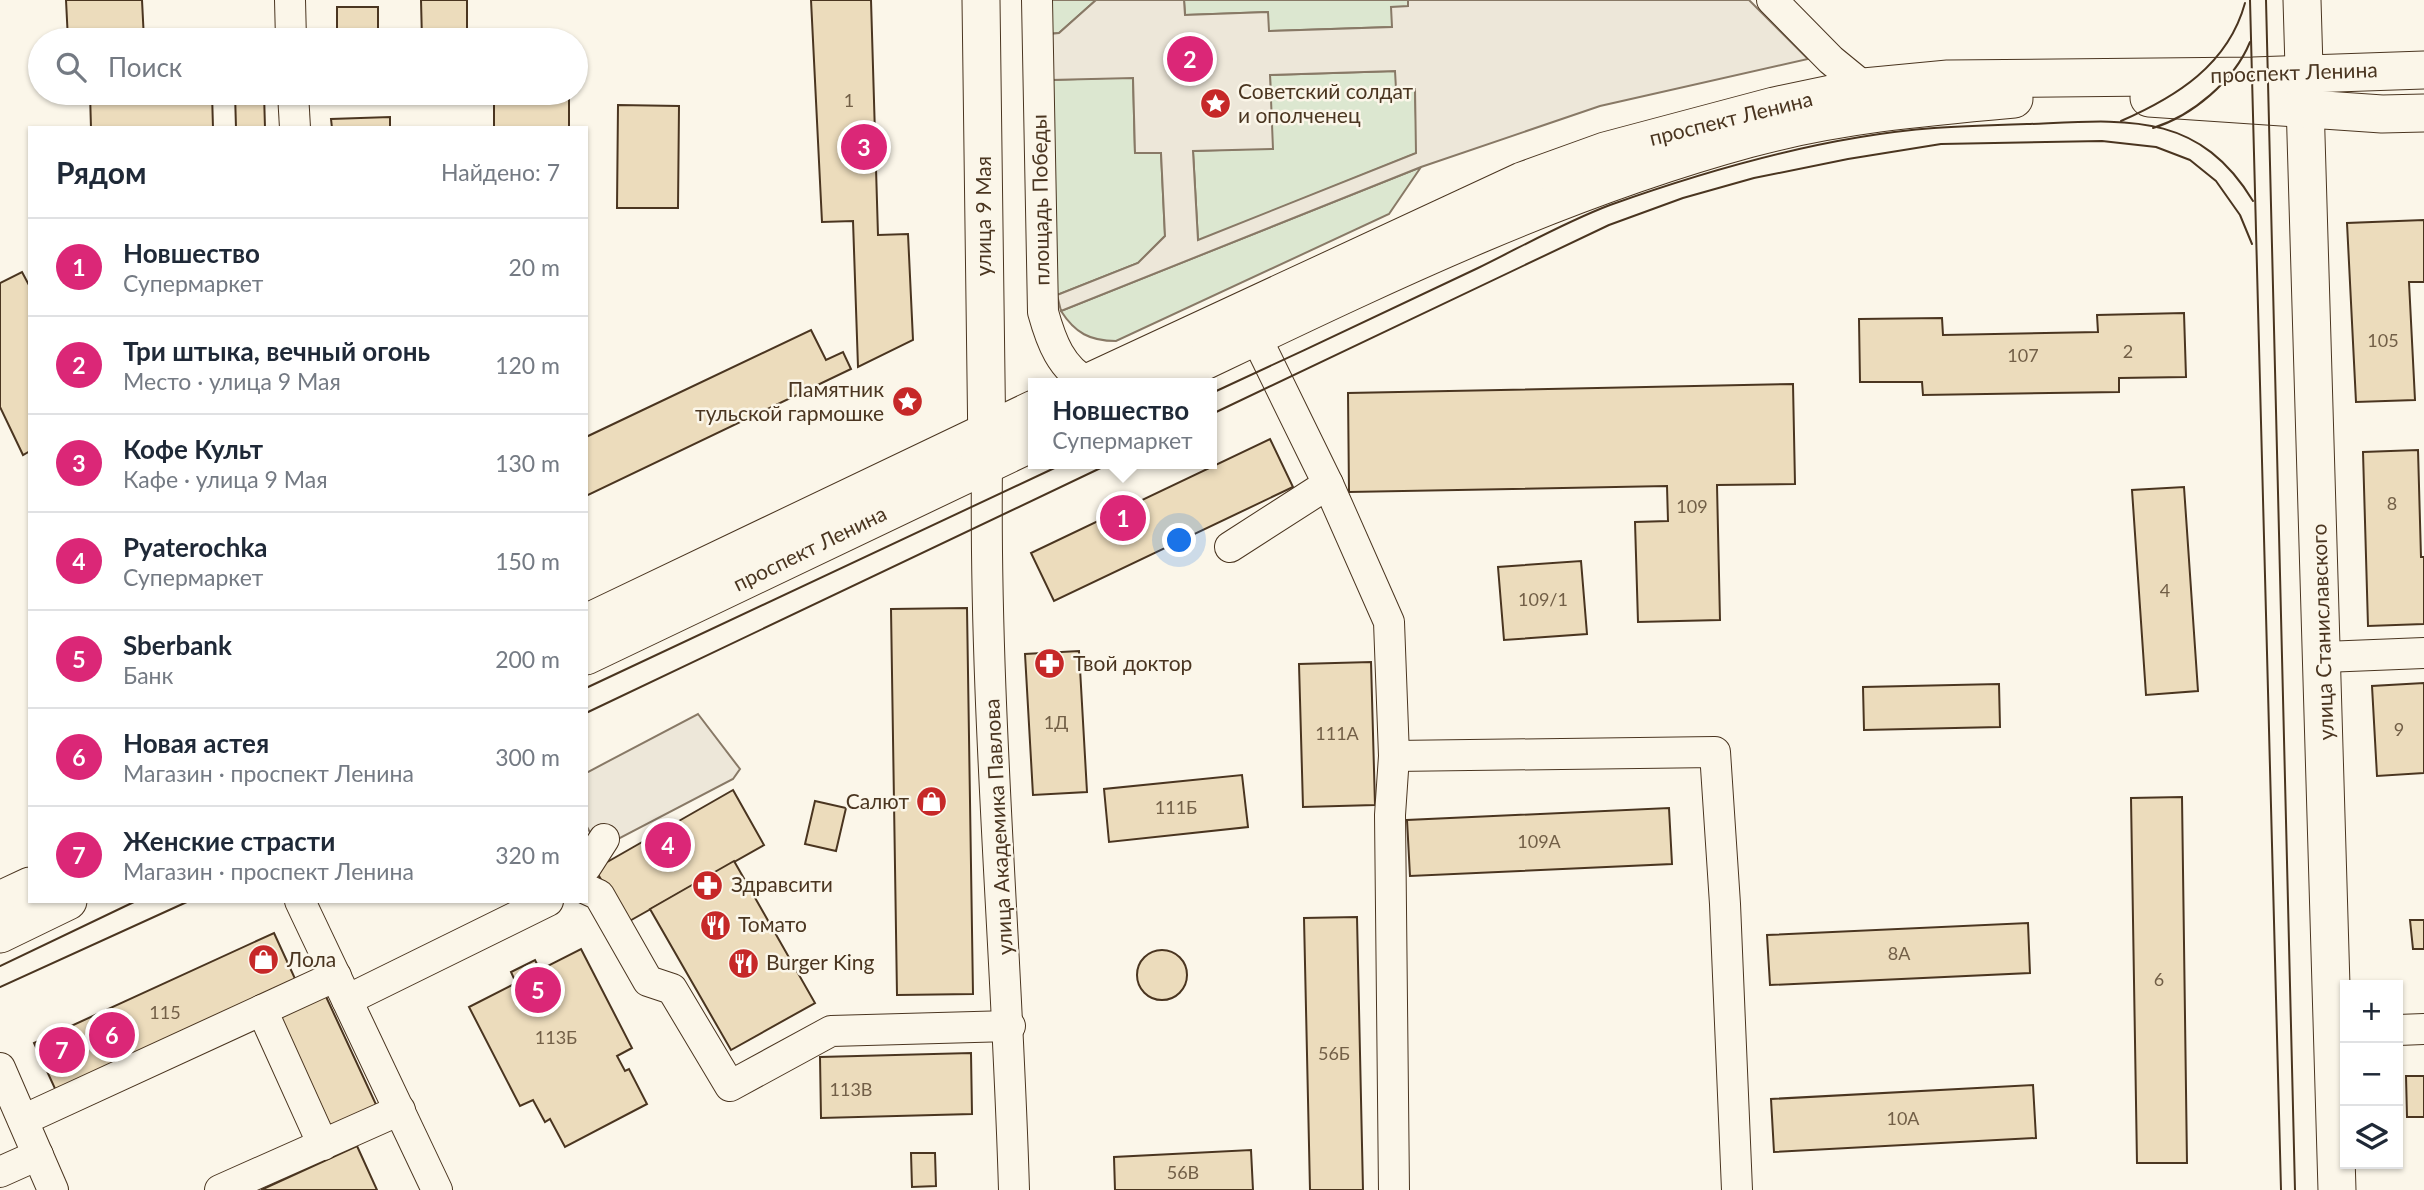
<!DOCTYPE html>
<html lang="ru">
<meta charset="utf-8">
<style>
:root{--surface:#fff;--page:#f2f2f3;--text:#1f2937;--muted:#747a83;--line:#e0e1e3;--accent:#db2777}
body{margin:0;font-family:Lato,sans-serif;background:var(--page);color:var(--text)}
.controls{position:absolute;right:21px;bottom:21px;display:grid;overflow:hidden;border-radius:0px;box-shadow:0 2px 5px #0004}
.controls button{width:63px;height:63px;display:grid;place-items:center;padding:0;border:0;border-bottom:2px solid var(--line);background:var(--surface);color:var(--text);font:35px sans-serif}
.you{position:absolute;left:1180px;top:541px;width:24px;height:24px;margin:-18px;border:5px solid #fff;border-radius:50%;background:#1a73e8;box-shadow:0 0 0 10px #1a73e833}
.badge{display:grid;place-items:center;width:46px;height:46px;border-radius:50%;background:var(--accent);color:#fff;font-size:23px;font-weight:700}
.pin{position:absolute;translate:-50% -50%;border:4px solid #fff;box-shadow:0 2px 7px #0006}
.popup{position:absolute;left:1028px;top:378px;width:189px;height:91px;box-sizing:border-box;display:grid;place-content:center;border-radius:0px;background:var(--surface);filter:drop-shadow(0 2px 5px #0005);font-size:23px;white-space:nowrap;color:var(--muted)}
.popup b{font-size:26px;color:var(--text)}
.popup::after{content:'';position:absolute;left:50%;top:100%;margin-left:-14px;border:14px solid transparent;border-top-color:var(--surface)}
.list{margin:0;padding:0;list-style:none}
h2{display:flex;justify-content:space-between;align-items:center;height:91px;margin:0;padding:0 28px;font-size:30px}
h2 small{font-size:23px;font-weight:400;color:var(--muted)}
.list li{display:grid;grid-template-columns:46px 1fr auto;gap:21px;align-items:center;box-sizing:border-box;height:98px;padding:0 28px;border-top:2px solid var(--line)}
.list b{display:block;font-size:26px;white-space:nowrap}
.list p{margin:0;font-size:23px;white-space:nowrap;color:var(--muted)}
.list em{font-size:23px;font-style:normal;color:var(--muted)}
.icon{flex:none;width:38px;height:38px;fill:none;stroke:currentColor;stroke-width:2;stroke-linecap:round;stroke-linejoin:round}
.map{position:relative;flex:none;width:2424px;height:1190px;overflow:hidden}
.search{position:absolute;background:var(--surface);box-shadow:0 2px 5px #0004;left:28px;top:28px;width:560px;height:77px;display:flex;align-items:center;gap:18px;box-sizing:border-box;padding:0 24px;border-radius:38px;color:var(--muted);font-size:26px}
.panel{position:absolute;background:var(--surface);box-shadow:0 2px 5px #0004;left:28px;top:126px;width:560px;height:777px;border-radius:0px}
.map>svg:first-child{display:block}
.green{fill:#dce7d0;stroke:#887966;stroke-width:2}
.parking{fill:#ede7d9;stroke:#887966;stroke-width:2;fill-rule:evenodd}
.building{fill:#ecdcbc;stroke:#4a3520;stroke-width:2}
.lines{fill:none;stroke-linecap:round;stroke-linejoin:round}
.minor-casing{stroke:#4a3520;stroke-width:32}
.major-casing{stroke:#4a3520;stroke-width:39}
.minor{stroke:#fbf6e9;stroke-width:30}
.major{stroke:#fbf6e9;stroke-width:37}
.tram{stroke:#4a3520;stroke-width:2}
.labels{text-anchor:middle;stroke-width:5;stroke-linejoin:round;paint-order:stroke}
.number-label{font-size:18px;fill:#725f47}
.street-label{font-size:21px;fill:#4a3520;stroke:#fbf6e9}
.poi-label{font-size:21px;fill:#4a3520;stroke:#fbf6e9;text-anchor:start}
</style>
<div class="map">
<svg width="2424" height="1190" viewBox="0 0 2424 1190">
<rect width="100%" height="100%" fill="#fbf6e9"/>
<g class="green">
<polygon points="1048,0 1096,0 1059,33 1049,34"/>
<polygon points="1184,0 1408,0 1408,6 1392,27 1268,31 1267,12 1185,15"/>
<polygon points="1396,71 1415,88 1417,153 1198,241 1193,151 1272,148 1270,75"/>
<polygon points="1133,77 1135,153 1161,152 1165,236 1138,263 1057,295 1050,80"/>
<path d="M1421 167 1389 214 1116 341C1090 341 1075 333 1061 311Z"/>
</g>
<g class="parking">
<path d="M1096 0H1184L1185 15 1268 12 1269 31 1392 27 1391 7 1408 6V0H1749L1808 59 1600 106 1421 167 1061 311 1057 295 1138 263 1165 236 1161 153H1135L1133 78 1050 80 1049 34 1059 33ZM1395 71 1396 89H1415L1416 153 1198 240 1193 151 1273 149 1270 75Z"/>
<polygon points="698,714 740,769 733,779 599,849 586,825 586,773"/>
</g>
<g class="building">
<polygon points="66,0 142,0 144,40 68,40"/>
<polygon points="421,0 467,0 467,40 422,40"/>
<polygon points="811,0 871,0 878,235 908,234 913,340 858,367 853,221 822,222"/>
<rect x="337" y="7" width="41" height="33"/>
<polygon points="90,93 212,93 213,128 91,128"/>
<polygon points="235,93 264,93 265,128 236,128"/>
<rect x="337" y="93" width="41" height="10"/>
<polygon points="494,93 569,94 569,128 494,128"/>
<polygon points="618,105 679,106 678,208 617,208"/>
<polygon points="390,117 390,128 332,128 331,119"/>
<polygon points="2424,220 2424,282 2409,282 2415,400 2356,402 2347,223"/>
<polygon points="22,272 30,287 30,451 23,455 0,407 0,283"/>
<polygon points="2184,313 2186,377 2119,378 2119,392 1923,395 1922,382 1860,382 1859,319 1942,318 1943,335 2098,332 2097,315"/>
<polygon points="811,330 826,360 843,352 851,369 586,496 586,437"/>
<polygon points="1793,384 1795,484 1717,485 1720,620 1638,622 1635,522 1668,521 1667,486 1349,492 1348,393"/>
<polygon points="1270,439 1293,487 1054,601 1031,553"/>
<polygon points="2418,450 2421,557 2424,557 2424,624 2368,626 2363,452"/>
<polygon points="2184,487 2198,691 2146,695 2132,490"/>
<polygon points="1581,561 1587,634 1504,640 1498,567"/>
<polygon points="967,608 973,994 897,995 891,609"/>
<polygon points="1079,651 1087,792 1033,795 1025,654"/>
<polygon points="1371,662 1375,805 1303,807 1299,664"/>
<polygon points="2424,683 2424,773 2377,776 2372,686"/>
<polygon points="1999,684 2000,727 1864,730 1863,687"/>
<polygon points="1242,775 1248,827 1109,842 1104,789"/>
<polygon points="733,790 764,845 626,923 595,869"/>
<polygon points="2182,797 2187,1163 2137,1163 2131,798"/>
<polygon points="815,801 846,808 836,851 805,844"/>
<polygon points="1669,808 1672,864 1410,876 1407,820"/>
<polygon points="734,861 815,1003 731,1050 650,909"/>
<polygon points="1357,917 1363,1190 1310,1190 1304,918"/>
<polygon points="2410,920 2424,920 2424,949 2413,949"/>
<polygon points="2028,923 2030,973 1770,985 1767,935"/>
<polygon points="274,933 297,983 57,1093 34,1043"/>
<polygon points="581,949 632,1048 617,1056 625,1071 629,1069 647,1104 565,1147 550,1119 545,1122 533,1100 520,1106 469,1007 516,983 511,972 535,960 540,970"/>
<circle cx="1162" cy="975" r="25"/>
<polygon points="322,988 379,1111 333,1132 277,1009"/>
<polygon points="971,1053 972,1114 821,1118 820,1057"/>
<polygon points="2406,1076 2424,1076 2424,1117 2407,1117"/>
<polygon points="2033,1085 2036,1138 1774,1152 1771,1099"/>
<polygon points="357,1146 377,1190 261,1190"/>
<polygon points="1251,1150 1253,1190 1115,1190 1114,1157"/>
<polygon points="911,1153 935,1153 936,1186 912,1187"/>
</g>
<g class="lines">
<defs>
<g id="minor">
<polyline points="290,0 291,40"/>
<path d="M1037 0 1043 312C1051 341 1061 369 1089 383"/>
<polyline points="1772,0 1831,60 1864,87"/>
<polyline points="293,93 295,128"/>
<path d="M987 464C984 706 1007 948 1014 1190"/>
<polyline points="1328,484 1389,622 1394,756 1390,815 1394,1190"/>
<polyline points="1230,547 1328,484 1256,337"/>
<polyline points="2324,657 2424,653"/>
<polyline points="1394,756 1715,752 1725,904 1737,1190"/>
<polyline points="586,867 604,839"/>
<polyline points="586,889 599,895 648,981 672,989 730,1086 831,1031 1010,1026"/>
<polyline points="300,901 437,1190"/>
<polyline points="347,1000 548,901"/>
<polyline points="262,1010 323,1145"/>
<polyline points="2398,1030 2424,1029"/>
<polyline points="0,1068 53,1190"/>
<polyline points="23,1120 336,976"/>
<polyline points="0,1172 38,1155"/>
<polyline points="220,1190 400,1110"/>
</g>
<g id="major">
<polyline points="981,0 987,452"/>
<polyline points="2302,0 2337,1190"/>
<polyline points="2149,98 2382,114 2424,113"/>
<polyline points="1087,383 1522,181 1605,151 1774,106 1864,87 1948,79 2253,76 2424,70"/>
<path d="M1158 383C1350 292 1542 195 1748 139 1835 115 1924 107 2014 99"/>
<polyline points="586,623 1034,409"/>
<polyline points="586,656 1034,442"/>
<polyline points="0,900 30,886"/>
<polyline points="0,934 68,901"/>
</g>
</defs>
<use href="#minor" class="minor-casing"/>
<use href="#major" class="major-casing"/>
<use href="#minor" class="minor"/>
<use href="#major" class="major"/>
<g class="tram">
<polyline points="2250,0 2281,1190"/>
<polyline points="2266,0 2295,1190"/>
<path d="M2121 121C2176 97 2228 65 2245 3"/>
<path d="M2153 128C2192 116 2234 81 2250 42"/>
<path d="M1212 393C1301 352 1389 310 1478 268 1521 247 1565 222 1610 205 1711 169 1827 136 1934 128 1965 126 1998 125 2030 124 2124 120 2198 110 2253 201"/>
<polyline points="1212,414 1609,225 1683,198 1754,178 1848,159 1941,144 2102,141 2156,147 2190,160 2216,181 2240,215 2252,244"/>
<polyline points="586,688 1063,464"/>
<polyline points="586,713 1109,464"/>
<polyline points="0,966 136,901"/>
<polyline points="0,987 189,901"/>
</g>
</g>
<defs>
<symbol id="sight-disc" viewBox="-11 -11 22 22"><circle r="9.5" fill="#c62828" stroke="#fbf6e9"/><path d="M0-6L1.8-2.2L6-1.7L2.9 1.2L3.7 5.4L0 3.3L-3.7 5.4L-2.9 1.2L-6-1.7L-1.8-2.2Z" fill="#fff"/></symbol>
<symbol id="pharmacy-disc" viewBox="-11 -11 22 22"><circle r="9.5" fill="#c62828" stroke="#fbf6e9"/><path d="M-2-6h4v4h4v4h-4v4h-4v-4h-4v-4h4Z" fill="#fff"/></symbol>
<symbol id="shop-disc" viewBox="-11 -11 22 22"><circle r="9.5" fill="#c62828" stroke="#fbf6e9"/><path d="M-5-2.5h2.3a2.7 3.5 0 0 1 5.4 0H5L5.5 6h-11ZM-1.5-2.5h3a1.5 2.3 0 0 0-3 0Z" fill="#fff"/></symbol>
<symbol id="restaurant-disc" viewBox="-11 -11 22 22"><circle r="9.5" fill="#c62828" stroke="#fbf6e9"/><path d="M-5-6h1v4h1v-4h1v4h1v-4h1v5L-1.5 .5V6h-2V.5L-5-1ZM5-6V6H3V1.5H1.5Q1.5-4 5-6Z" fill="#fff"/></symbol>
</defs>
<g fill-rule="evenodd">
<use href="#sight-disc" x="1198" y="86" width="35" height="35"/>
<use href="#sight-disc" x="890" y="384" width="35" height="35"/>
<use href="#pharmacy-disc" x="1032" y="646" width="35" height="35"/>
<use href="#shop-disc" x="914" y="784" width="35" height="35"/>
<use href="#pharmacy-disc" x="690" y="868" width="35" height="35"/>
<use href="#restaurant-disc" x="698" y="908" width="35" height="35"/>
<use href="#shop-disc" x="246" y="942" width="35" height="35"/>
<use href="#restaurant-disc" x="726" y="946" width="35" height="35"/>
</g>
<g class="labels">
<g class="number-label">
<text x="849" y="107">1</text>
<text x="2383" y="347">105</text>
<text x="2128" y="358">2</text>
<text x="2023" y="362">107</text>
<text x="2392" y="510">8</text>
<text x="1692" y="513">109</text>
<text x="2165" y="597">4</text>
<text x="1543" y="606">109/1</text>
<text x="1056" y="729">1Д</text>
<text x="2399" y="736">9</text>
<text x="1337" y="740">111А</text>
<text x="1176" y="814">111Б</text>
<text x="1539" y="848">109А</text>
<text x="1899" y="960">8А</text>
<text x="2159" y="986">6</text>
<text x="165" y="1019">115</text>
<text x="556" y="1044">113Б</text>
<text x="1334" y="1060">56Б</text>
<text x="851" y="1096">113В</text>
<text x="1903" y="1125">10А</text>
<text x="1183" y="1179">56В</text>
</g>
<g class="street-label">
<text transform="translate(2294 73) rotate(-2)" y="7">проспект Ленина</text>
<text transform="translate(1731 119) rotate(-14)" y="7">проспект Ленина</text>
<text transform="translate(1041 200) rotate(-91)" y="7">площадь Победы</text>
<text transform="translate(984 216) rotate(-90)" y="7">улица 9 Мая</text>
<text transform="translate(810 549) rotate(-26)" y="7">проспект Ленина</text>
<text transform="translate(2323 632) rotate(-92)" y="7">улица Станиславского</text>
<text transform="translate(999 827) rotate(-93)" y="7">улица Академика Павлова</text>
</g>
<g class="poi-label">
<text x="1238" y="99">Советский солдат<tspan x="1238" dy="24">и ополченец</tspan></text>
<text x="884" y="397" text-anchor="end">Памятник<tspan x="884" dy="24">тульской гармошке</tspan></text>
<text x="1073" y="671">Твой доктор</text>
<text x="909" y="809" text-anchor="end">Салют</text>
<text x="731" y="892">Здравсити</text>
<text x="738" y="932">Томато</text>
<text x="287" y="967">Лола</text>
<text x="766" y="970">Burger King</text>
</g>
</g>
</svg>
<div class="controls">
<button>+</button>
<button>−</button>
<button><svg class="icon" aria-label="layers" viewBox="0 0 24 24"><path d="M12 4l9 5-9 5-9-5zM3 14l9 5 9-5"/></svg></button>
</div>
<div class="you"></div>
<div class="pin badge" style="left:1123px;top:518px">1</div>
<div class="popup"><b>Новшество</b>Супермаркет</div>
<div class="pin badge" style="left:1190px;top:59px">2</div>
<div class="pin badge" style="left:864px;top:147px">3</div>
<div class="pin badge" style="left:668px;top:845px">4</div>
<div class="pin badge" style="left:538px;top:990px">5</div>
<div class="pin badge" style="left:112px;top:1035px">6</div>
<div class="pin badge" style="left:62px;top:1050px">7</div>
<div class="search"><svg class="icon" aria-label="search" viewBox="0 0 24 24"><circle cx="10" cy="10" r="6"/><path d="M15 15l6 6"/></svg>Поиск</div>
<section class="panel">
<h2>Рядом<small>Найдено: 7</small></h2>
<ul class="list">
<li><span class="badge">1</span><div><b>Новшество</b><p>Супермаркет</p></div><em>20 m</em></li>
<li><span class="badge">2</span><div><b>Три штыка, вечный огонь</b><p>Место · улица 9 Мая</p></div><em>120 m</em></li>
<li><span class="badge">3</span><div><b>Кофе Культ</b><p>Кафе · улица 9 Мая</p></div><em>130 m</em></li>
<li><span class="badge">4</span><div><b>Pyaterochka</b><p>Супермаркет</p></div><em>150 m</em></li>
<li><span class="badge">5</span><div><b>Sberbank</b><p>Банк</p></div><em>200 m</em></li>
<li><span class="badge">6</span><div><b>Новая астея</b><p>Магазин · проспект Ленина</p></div><em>300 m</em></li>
<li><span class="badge">7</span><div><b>Женские страсти</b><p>Магазин · проспект Ленина</p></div><em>320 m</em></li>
</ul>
</section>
</div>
